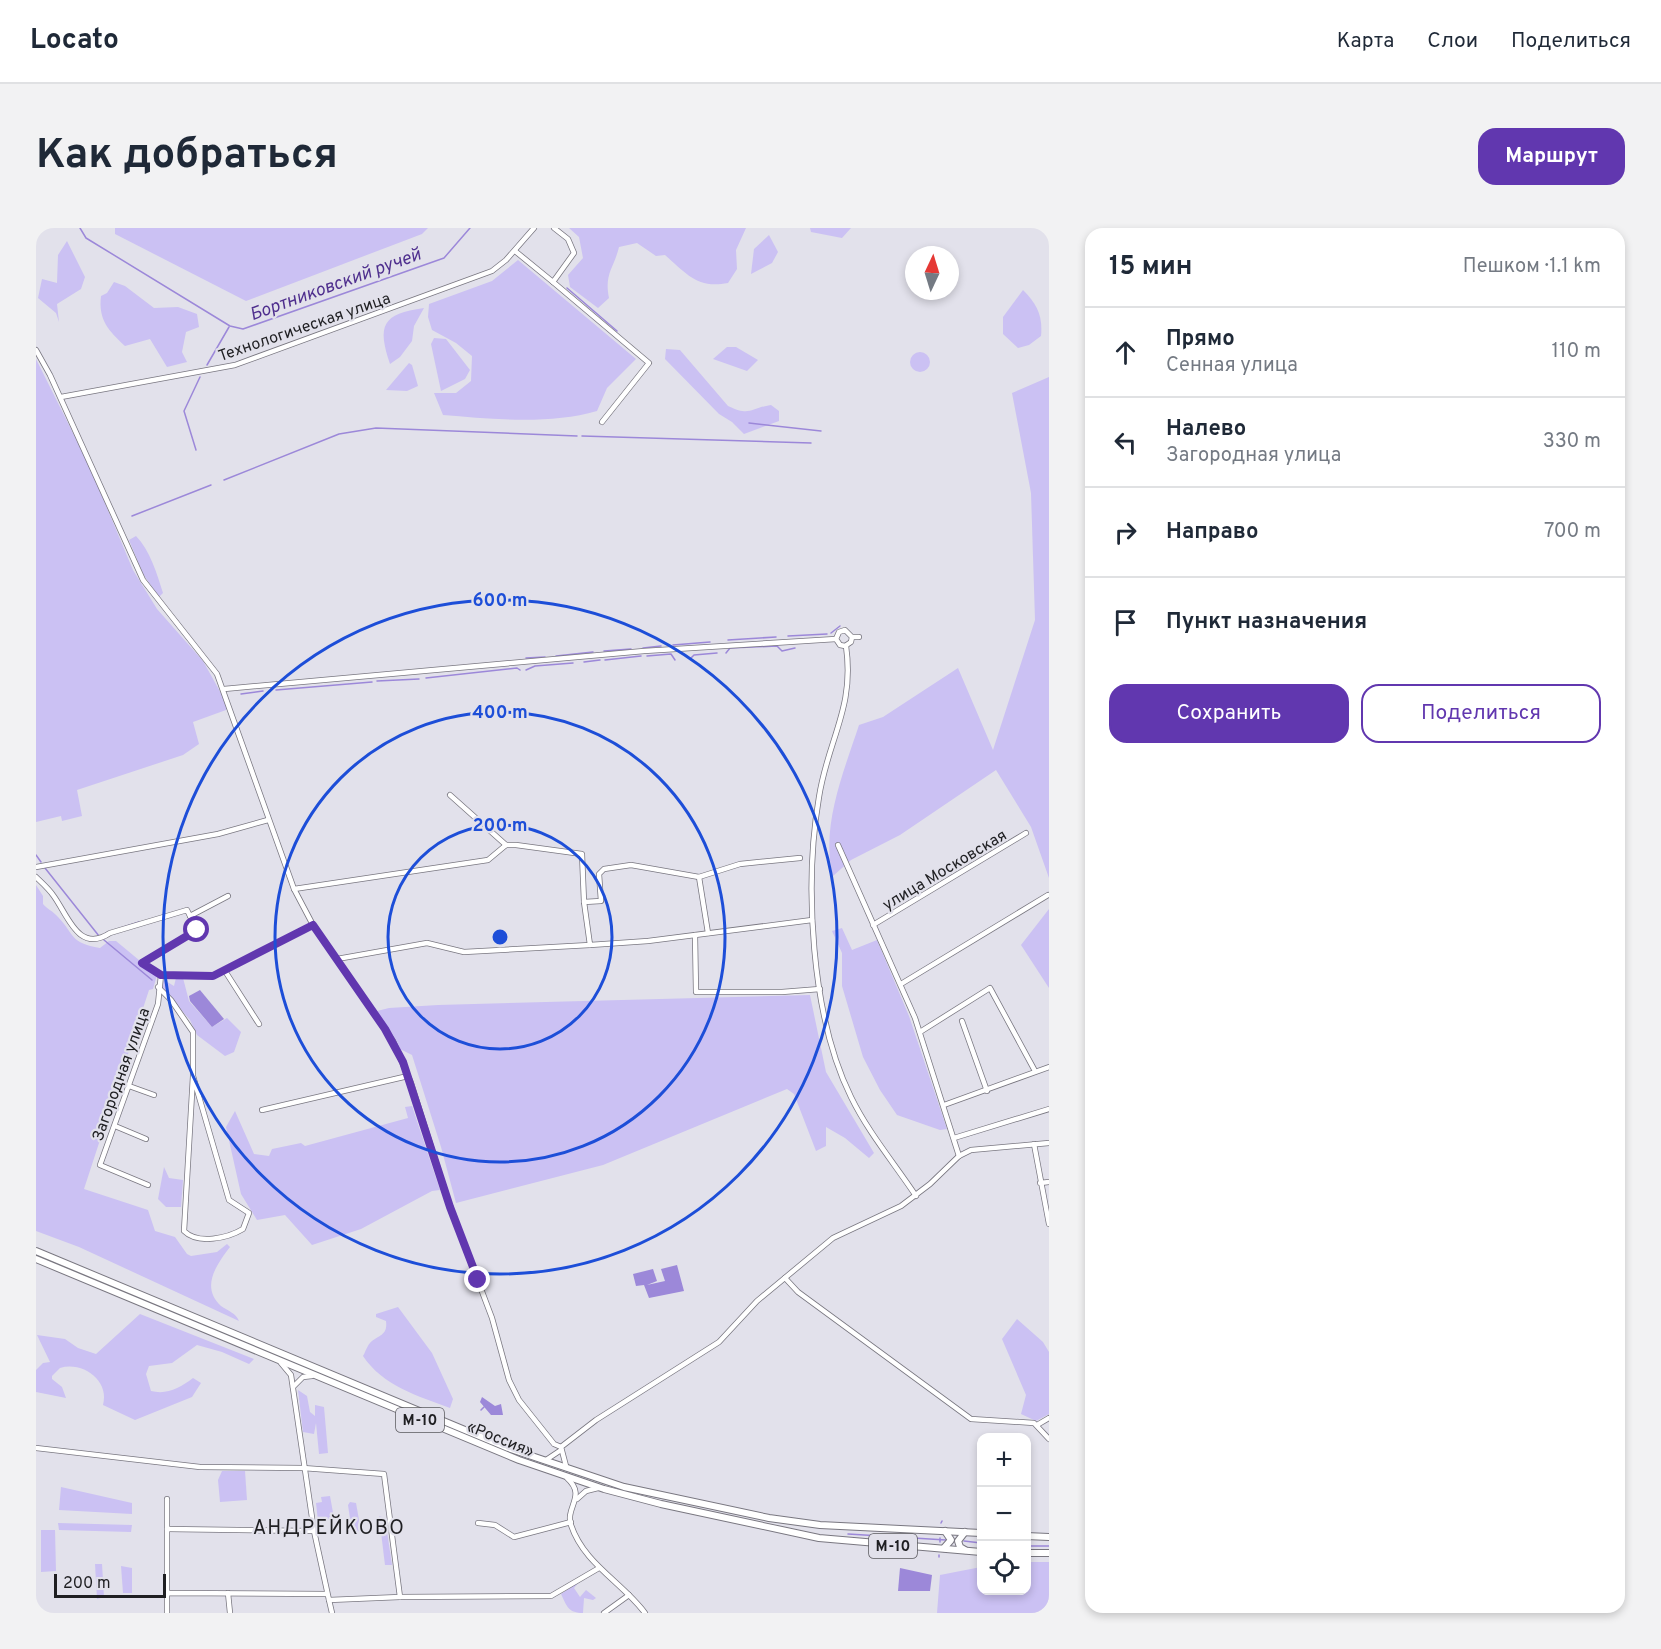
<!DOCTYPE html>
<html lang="ru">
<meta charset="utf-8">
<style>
:root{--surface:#fff;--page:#f2f2f3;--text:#1f2937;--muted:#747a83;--line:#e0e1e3;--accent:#6137af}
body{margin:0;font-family:Overpass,sans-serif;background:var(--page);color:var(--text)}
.controls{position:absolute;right:18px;bottom:18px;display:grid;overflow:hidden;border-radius:12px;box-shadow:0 3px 9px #0003}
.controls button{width:54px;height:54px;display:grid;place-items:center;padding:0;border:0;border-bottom:2px solid var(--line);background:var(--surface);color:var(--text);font:30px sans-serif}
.compass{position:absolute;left:869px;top:18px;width:54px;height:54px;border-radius:50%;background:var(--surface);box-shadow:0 3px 9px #0003;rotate:4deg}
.scale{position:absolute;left:18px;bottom:15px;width:112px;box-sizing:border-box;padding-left:6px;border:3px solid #1f1f22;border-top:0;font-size:16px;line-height:21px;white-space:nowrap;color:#1f1f22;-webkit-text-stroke:4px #e2e1eb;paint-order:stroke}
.stop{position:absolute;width:18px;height:18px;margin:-14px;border:4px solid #6137af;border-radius:50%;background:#fff}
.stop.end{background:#6137af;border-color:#fff;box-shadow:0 2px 6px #0008}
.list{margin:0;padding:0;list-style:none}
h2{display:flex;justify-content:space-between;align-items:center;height:78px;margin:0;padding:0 24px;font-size:26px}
h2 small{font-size:20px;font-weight:400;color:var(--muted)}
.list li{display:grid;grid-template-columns:39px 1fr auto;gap:18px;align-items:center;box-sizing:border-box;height:90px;padding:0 24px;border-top:2px solid var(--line)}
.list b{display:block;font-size:22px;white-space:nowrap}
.list p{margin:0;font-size:20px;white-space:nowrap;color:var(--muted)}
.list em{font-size:20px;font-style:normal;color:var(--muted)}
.actions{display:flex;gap:12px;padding:18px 24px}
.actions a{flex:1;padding:14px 0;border:2px solid var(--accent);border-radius:18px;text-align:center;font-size:21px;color:var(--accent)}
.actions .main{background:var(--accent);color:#fff}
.icon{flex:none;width:33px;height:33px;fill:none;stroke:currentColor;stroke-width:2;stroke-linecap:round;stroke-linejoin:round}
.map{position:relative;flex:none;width:1013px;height:1385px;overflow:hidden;border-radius:18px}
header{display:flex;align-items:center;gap:36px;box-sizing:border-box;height:84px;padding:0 30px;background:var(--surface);border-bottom:2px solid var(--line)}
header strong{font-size:28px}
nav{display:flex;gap:33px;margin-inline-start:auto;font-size:21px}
.intro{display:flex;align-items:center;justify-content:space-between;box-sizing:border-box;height:144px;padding:0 36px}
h1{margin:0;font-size:42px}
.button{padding:15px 27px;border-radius:18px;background:var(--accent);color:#fff;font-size:21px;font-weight:700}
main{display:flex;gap:36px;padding:0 36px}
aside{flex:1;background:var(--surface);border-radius:18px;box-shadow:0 3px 9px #0003}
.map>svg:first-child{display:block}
.green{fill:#cbc1f3}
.water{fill:#9c88d9}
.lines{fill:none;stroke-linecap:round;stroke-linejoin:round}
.stream{stroke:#9c88d9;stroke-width:1.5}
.minor-casing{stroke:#797780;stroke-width:6}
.highway-casing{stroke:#797780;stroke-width:8}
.minor{stroke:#fff;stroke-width:4.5}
.highway{stroke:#fff;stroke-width:6}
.route{stroke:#6137af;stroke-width:8}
.ring{fill:none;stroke:#1d4ed8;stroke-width:3}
.labels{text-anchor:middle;stroke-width:4.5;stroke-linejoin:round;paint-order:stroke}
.shield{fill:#e2e1eb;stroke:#5a595e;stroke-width:1.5}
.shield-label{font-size:15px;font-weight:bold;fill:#1f1f22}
.street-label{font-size:16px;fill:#1f1f22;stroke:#e2e1eb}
.water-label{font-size:18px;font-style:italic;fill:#4f2f8e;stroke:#e2e1eb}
.quarter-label{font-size:20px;letter-spacing:1.5px;fill:#1f1f22;stroke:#e2e1eb}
.centre{fill:#1d4ed8;stroke:#e2e1eb;stroke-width:3}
.ring-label{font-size:18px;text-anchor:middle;font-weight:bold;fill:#1d4ed8;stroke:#e2e1eb;stroke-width:4.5;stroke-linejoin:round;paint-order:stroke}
</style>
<header>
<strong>Locato</strong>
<nav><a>Карта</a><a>Слои</a><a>Поделиться</a></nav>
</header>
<div class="intro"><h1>Как добраться</h1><a class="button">Маршрут</a></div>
<main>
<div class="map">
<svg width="1013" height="1385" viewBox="0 0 1013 1385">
<rect width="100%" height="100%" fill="#e2e1eb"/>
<g class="green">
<polygon points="79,0 392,0 386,6 210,73 79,6"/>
<path d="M533 0H710L700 22 701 41 692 55C661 61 651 46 629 27L620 28 601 15 583 19C578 40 568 46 573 70L562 80 534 59 532 47 547 30 543 9Z"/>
<polygon points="774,0 815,0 806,10 775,4"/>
<polygon points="733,7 742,24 736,35 715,46 718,21"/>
<polygon points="31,13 49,49 45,61 21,76 23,94 20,85 2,70 6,51 21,55 22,27"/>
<path d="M482 32 600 131 571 160 561 183C513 197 456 191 407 187L398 165H420L435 153 436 128 420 115 396 102 392 89 393 76 456 53Z"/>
<path d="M78 54 89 58 118 80 142 79 161 86 163 99 150 104 146 124 151 134 131 139 114 111 89 118C73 103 62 92 65 68L71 65Z"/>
<path d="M987 62C1001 76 1007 88 1005 108L993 117 982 120 967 106V89Z"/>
<path d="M388 80 378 98 376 113 364 129 354 136C341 97 346 86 388 80Z"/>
<polygon points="398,110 410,111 434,142 429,151 405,163 395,116"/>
<polygon points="691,119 700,119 722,132 711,143 677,131"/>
<path d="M630 121 644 122 692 178C715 189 714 180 735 177L743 183V193L708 206 696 194 683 186 629 131Z"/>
<circle cx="884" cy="134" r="10"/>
<polygon points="0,131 53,237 97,342 121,381 167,433 191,476 190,482 157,494 163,516 147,527 41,562 46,588 26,593 25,588 0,594"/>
<polygon points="373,135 376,137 382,158 371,163 350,162"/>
<path d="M1013 149V650L995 599 960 542 864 607 815 632 797 648C784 600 808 543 823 497L847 489 922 440 957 522 999 392 995 265 976 165Z"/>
<path d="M100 308C114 322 121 346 127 365L123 369 107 346 93 312Z"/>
<path d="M0 657 7 668V676C11 681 17 683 22 689 39 707 34 715 64 720L73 713H80L121 747 117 761 113 762 48 961 112 982 119 1003 139 1009 151 1026 155 1028 181 1024 191 1016 194 1019C181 1036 164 1059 185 1078 192 1083 200 1085 203 1093L43 1019 0 1003Z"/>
<polygon points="1013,681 1013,760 985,717"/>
<polygon points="806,700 816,722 841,712 873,788 911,901 904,902 861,887 844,862 827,829 806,758 806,725 796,703"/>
<polygon points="140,750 147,750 153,773 176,799 191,790 205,804 198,824 189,828 161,807 154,792 124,758 128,752 138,758"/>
<polygon points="774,767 790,844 838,925 833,930 809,910 790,899 790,918 780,923 758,866 751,861 567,937 420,975 405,919 376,827 364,821 341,783 353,780 402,777"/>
<polygon points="376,878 404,962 396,963 325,1001 276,1017 249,987 221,992 205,966 190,899 199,883 218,926 233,928 236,921 265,915 269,918 372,890 369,879"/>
<polygon points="128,939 133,950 147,952 145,979 130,979 122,971"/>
<path d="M362 1079 396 1125 417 1171 414 1180C382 1168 347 1158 327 1128 329 1125 331 1118 334 1115 342 1107 352 1108 350 1093L340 1089V1086Z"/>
<path d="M104 1086 218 1131 213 1136 186 1124 161 1117 136 1135 113 1138 110 1146 115 1163C131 1167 144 1160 157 1150L165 1155 156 1169 99 1192 67 1177C74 1153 47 1133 24 1140L16 1148V1151L26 1159 30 1170 0 1164V1142L7 1135 14 1134 1 1107 29 1111 42 1120 60 1126Z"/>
<polygon points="981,1091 1007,1114 1013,1124 1013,1186 1000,1193 985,1186 990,1167 966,1111"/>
<polygon points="262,1162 271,1168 274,1184 279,1188 279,1177 288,1179 292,1225 283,1226 280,1195 278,1206 267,1204"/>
<polygon points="186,1243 209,1243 211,1272 184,1274 182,1252"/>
<polygon points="25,1259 96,1275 96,1286 23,1282"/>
<polygon points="294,1268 298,1290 282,1293 280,1275 286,1274 285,1269"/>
<polygon points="314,1274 320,1275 325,1303 316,1304 312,1277"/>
<polygon points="343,1288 349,1290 356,1337 349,1337"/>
<polygon points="22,1295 96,1297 95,1304 23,1302"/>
<polygon points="5,1302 19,1302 20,1343 5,1344"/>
<polygon points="991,1334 1013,1334 1013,1385 901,1385 904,1347 945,1339 945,1362 990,1362"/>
<polygon points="59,1336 66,1336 68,1369 61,1371"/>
<polygon points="85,1338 96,1340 96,1365 87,1365"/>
<path d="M544 1353 538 1360 544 1369 550 1362 560 1370 557 1372 548 1370 547 1385C533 1385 531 1379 525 1366Z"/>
</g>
<g class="water">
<polygon points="164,762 188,791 176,799 154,773 153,768"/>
<polygon points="641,1037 648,1063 613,1070 608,1057 600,1058 597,1046 617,1041 621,1053 611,1057 629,1053 625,1041"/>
<polygon points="446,1169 459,1178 465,1176 467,1187 455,1187 444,1174"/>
<polygon points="864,1340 896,1347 894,1363 862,1363"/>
</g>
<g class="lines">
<g class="stream">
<polyline points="44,0 50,10 194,98 207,101 408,30 434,0"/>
<polyline points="531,60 581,103"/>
<polyline points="171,137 193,99"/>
<polyline points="713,195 785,203"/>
<polyline points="546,208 775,215"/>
<polyline points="160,222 148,183 164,149"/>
<polyline points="188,252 303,206 340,200 541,208"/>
<polyline points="96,288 175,257"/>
<polyline points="795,405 804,398"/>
<polyline points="752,408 791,406"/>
<polyline points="692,412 740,409"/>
<polyline points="637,417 674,414"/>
<polyline points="607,420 625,418"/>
<polyline points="568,423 595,421"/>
<polyline points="690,425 694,420 741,418 746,423 759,420"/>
<polyline points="520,428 557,424"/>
<polyline points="611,428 635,426 639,432"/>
<polyline points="490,430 509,429"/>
<polyline points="654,431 658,427 681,425"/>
<polyline points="569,432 605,428"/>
<polyline points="548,434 564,432"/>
<polyline points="490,442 499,438 537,435"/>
<polyline points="390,450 481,440 484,442"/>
<polyline points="341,453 383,451"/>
<polyline points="240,462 336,454"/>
<polyline points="205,466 227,463"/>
<polyline points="0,627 5,634"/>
<polyline points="9,640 63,708"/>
<polyline points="70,705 103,694"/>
<polyline points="68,712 116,752"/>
<polyline points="445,1182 448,1179"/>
<polyline points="905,1295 906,1293"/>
<polyline points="812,1306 910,1312"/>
<polyline points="928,1313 945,1315"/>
<polyline points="904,1314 904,1310"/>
<polyline points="990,1318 1013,1318"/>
<polyline points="903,1329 903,1327"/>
</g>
<defs>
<g id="minor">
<polyline points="479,23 517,54 538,25 532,11 518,0"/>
<polyline points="517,54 613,135 566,194"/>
<polyline points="0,122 14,147 107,352 181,446 258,661 277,697 357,813 375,855 414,979 456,1090 473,1152 483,1172 518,1216 525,1219"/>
<polyline points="25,169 199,137 456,43 470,32 498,0"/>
<polyline points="816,409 815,414 809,418 804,417 800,411 803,404 809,402 816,409 823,409"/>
<path d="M810 418C819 480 792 511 783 569 768 657 775 788 815 869 832 904 858 935 880 968"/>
<polyline points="188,461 608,423 800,411"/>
<polyline points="414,567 470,617"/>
<polyline points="802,617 879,790 923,928"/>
<polyline points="0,639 182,606 232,592"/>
<path d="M0 649C6 655 12 660 17 667 32 687 42 726 74 705L151 682 161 702 106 735 125 747"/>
<polyline points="663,649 672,705"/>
<polyline points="258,661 452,632 470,617 480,617 546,626 548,674 554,717 612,713 776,692"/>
<polyline points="548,674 565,673 563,646 568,641 595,637 663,649 704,636 764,630"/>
<polyline points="154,688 192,668"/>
<polyline points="837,697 990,605"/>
<polyline points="659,707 660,764 746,764 784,761"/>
<polyline points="301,731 391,715 428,724 554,717"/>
<polyline points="189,743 223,796"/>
<polyline points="865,756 1012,667"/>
<path d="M122 759 135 772 157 804V848L193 972 213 985 207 1001C192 1010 162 1017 148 1003L157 848"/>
<polyline points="926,793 951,863"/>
<polyline points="884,804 954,760 999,843"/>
<polyline points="93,858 118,867"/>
<polyline points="908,877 1013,839"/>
<polyline points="226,882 372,848"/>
<polyline points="79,898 110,911"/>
<polyline points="918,910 1013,881"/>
<polyline points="998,916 1013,996"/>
<polyline points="1004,955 1013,954"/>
<polyline points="112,957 64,937 122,776 125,747 177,748 277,697"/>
<polyline points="749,1050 762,1064 935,1191 998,1195 1013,1211"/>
<polyline points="245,1135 255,1147 278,1303 293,1372 364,1369 515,1368 563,1340"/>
<polyline points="257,1159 267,1149 276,1148"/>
<polyline points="1001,1197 1013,1190"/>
<polyline points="0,1220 164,1239 267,1240 348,1246 364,1369"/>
<polyline points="510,1232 525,1222"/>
<polyline points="530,1238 525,1219 560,1192 683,1114 721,1073 797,1010 865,978 894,956 923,928 935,922 1013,915"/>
<path d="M531 1250C551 1268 529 1279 535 1297 548 1336 586 1354 609 1385"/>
<polyline points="541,1271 550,1263 562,1260"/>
<polyline points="442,1295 459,1297 478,1309 535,1294"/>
<polyline points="131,1301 278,1303"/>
<polyline points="131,1365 131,1271"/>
<polyline points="192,1365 194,1385"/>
<polyline points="293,1372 296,1385"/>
<polyline points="131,1385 131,1365 290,1366"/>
<polyline points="568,1385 593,1367"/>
</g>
<g id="highway">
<polyline points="0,1023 472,1220 588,1259 733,1290 784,1297 945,1305"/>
<polyline points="0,1031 483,1232 568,1261 625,1276 783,1310 945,1324"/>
<polyline points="929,1304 922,1313 924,1319 929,1322"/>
<polyline points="990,1308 1013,1309"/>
<polyline points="908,1320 915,1312 909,1303"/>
<polyline points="990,1325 1013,1325"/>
</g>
</defs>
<use href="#minor" class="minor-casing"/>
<use href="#highway" class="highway-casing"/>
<use href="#minor" class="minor"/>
<use href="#highway" class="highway"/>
</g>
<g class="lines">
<polyline class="route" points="161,702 106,735 125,747 177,748 277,697 349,801 367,834 414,979 442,1052"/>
</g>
<g class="ring">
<circle cx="464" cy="709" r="112"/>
<circle cx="464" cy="709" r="225"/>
<circle cx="464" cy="709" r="337"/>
</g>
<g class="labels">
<g class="shield">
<rect x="360" y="1180" width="48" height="24" rx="4.5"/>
<rect x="833" y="1306" width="48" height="24" rx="4.5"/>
</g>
<g class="shield-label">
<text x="384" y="1197">М-10</text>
<text x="857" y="1323">М-10</text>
</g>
<g class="street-label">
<text transform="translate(268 98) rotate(-19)" y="6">Технологическая улица</text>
<text transform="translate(908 641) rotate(-31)" y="6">улица Московская</text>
<text transform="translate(84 846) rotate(-70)" y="6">Загородная улица</text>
<text transform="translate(465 1210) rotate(22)" y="6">«Россия»</text>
</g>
<g class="water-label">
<text transform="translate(299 56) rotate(-20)" y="6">Бортниковский ручей</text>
</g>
<g class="quarter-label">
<text x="293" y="1306">АНДРЕЙКОВО</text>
</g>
</g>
<circle cx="464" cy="709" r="9" class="centre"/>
<g class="ring-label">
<text x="464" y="378">600 m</text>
<text x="464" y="490">400 m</text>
<text x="464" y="603">200 m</text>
</g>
</svg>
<div class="controls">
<button>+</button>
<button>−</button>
<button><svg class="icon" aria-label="locate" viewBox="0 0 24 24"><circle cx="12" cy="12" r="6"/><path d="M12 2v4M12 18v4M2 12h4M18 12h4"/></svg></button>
</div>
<svg class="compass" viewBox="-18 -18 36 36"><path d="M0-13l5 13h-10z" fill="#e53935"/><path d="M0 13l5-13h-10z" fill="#747a83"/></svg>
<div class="scale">200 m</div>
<div class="stop" style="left:161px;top:702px"></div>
<div class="stop end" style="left:442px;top:1052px"></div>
</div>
<aside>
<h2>15 мин<small>Пешком · 1.1 km</small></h2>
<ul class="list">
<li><svg class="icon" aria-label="ahead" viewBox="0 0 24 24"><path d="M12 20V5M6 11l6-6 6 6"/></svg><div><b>Прямо</b><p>Сенная улица</p></div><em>110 m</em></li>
<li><svg class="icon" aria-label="left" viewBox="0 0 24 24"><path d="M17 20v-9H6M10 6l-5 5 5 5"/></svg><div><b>Налево</b><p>Загородная улица</p></div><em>330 m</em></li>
<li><svg class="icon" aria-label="right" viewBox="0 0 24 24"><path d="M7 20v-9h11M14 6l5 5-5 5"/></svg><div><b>Направо</b></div><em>700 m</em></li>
<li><svg class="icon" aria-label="arrive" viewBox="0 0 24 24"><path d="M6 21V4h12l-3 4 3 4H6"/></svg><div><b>Пункт назначения</b></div></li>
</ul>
<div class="actions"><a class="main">Сохранить</a><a>Поделиться</a></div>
</aside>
</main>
